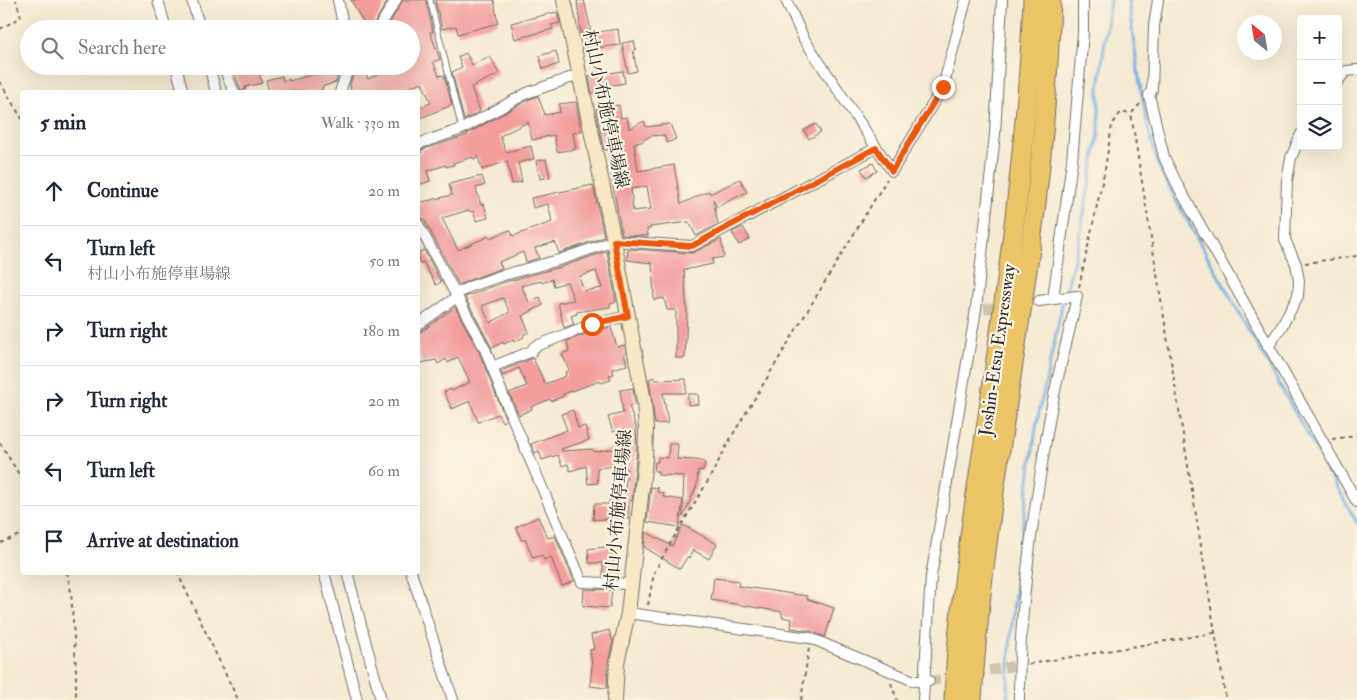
<!DOCTYPE html>
<meta charset="utf-8">
<style>
:root{--surface:#fff;--page:#f6f6f7;--text:#1f2937;--muted:#747a83;--line:#e0e1e3}
body{margin:0;font-family:"IM FELL Double Pica","Noto Serif JP",serif;background:var(--page);color:var(--text)}
.controls{position:absolute;right:15px;top:15px;display:grid;overflow:hidden;border-radius:5px;box-shadow:0 5px 20px #0002}
.controls button{width:45px;height:45px;display:grid;place-items:center;padding:0;border:0;border-bottom:1px solid var(--line);background:var(--surface);color:var(--text);font:25px sans-serif}
.compass{position:absolute;left:1237px;top:15px;width:45px;height:45px;border-radius:50%;background:var(--surface);box-shadow:0 5px 20px #0002;rotate:330deg}
.stop{position:absolute;width:15px;height:15px;margin:-11px;border:4px solid #ea580c;border-radius:50%;background:#fff}
.stop.end{background:#ea580c;border-color:#fff;box-shadow:0 1px 5px #0008}
.list{margin:0;padding:0;list-style:none}
h2{display:flex;justify-content:space-between;align-items:center;height:65px;margin:0;padding:0 20px;font-size:21px}
h2 small{font-size:16px;font-weight:400;color:var(--muted)}
.list li{display:grid;grid-template-columns:32px 1fr auto;gap:15px;align-items:center;box-sizing:border-box;height:70px;padding:0 20px;border-top:1px solid var(--line)}
.list b{display:block;font-size:19px;white-space:nowrap}
.list p{margin:0;font-size:16px;white-space:nowrap;color:var(--muted)}
.list em{font-size:16px;font-style:normal;color:var(--muted)}
.icon{flex:none;width:28px;height:28px;fill:none;stroke:currentColor;stroke-width:2;stroke-linecap:round;stroke-linejoin:round}
.map{position:relative;flex:none;width:1357px;height:700px;overflow:hidden}
.search{position:absolute;background:var(--surface);box-shadow:0 5px 20px #0002;left:20px;top:20px;width:400px;height:55px;display:flex;align-items:center;gap:12px;box-sizing:border-box;padding:0 18px;border-radius:28px;color:var(--muted);font-size:19px}
.panel{position:absolute;background:var(--surface);box-shadow:0 5px 20px #0002;left:20px;top:90px;width:400px;height:485px;border-radius:5px}
.map>svg:first-child{display:block}
.lines{fill:none;stroke-linecap:round;stroke-linejoin:round}
.stream{stroke:#6fade2;stroke-width:3}
.building{fill:#f39e9c;fill-rule:evenodd}
.street-tunnel{stroke:#cdc4b1;stroke-width:10;stroke-dasharray:10 5;stroke-linecap:butt}
.lane-casing{stroke:#726e65;stroke-width:7}
.street-casing{stroke:#726e65;stroke-width:12}
.secondary-casing{stroke:#726e65;stroke-width:16}
.highway-casing{stroke:#726e65;stroke-width:21}
.path{stroke:#726e65;stroke-width:2;stroke-dasharray:4 4;stroke-linecap:butt}
.lane{stroke:#fff;stroke-width:5}
.street{stroke:#fff;stroke-width:10}
.secondary{stroke:#f8e8c3;stroke-width:14}
.highway{stroke:#edc569;stroke-width:19}
.route{stroke:#ea580c;stroke-width:6}
.labels{text-anchor:middle;stroke-width:4.5;stroke-linejoin:round;paint-order:stroke}
.street-label{font-size:18px;fill:#2b2b2b;stroke:#fcf5e5}
</style>
<div class="map">
<svg width="1357" height="700" viewBox="0 0 1357 700">
<rect width="100%" height="100%" fill="#fcf5e5"/>
<filter id="ink" filterUnits="userSpaceOnUse"><feTurbulence type="fractalNoise" baseFrequency=".02" numOctaves="2"/><feDisplacementMap in="SourceGraphic" scale="10" xChannelSelector="R" yChannelSelector="G"/><feConvolveMatrix kernelMatrix="1 2 1 2 8 2 1 2 1" color-interpolation-filters="sRGB"/></filter>
<filter id="wash" filterUnits="userSpaceOnUse"><feTurbulence type="fractalNoise" baseFrequency=".0096" numOctaves="4" result="noise"/><feDisplacementMap in="SourceGraphic" scale="20" xChannelSelector="R" yChannelSelector="G"/><feGaussianBlur stdDeviation="1.12" result="paint"/><feColorMatrix in="noise" values="0 0 0 0 0 0 0 0 0 0 0 0 0 0 0 0 0 1.4 0 .05"/><feComposite in="paint" operator="in"/></filter>
<g filter="url(#wash)">
<rect width="100%" height="100%" fill="#f6ead2"/>
<g class="lines">
<g class="stream">
<path d="M1128 0C1136 54 1141 111 1158 164 1163 177 1171 189 1177 202L1357 523"/>
<polyline points="1065,295 1079,240 1099,133 1099,88 1110,0"/>
<polyline points="1007,700 1011,633 1019,555 1036,427 1063,301"/>
</g>
</g>
<g id="blocks">
<g class="building">
<polygon points="351,0 388,0 371,29 367,29"/>
<polygon points="403,0 426,0 433,32 430,32 440,59 433,62 439,76 444,75 452,105 418,119 418,108 431,103 422,82 398,92 351,92 350,83 354,74 364,70 368,79 385,71 384,69 391,66 411,66 411,29 386,29"/>
<polygon points="435,0 494,0 498,23 458,34 456,26 442,29"/>
<polygon points="584,0 591,31 581,33 577,1"/>
<polygon points="557,12 560,23 551,25 553,29 515,39 511,23"/>
<polygon points="618,29 620,45 587,49 585,34"/>
<polygon points="634,41 636,50 633,51 637,71 628,73 622,43"/>
<polygon points="556,51 559,64 543,69 539,56"/>
<polygon points="466,53 472,65 490,56 499,74 471,87 480,111 464,120 452,72 462,67 458,57"/>
<polygon points="245,66 257,66 262,83 245,87 246,89 241,91 233,69"/>
<polygon points="340,67 336,82 322,87 323,89 317,91 318,92 269,92 266,80 282,76 283,81 289,79 289,81"/>
<polygon points="623,71 625,83 607,86 608,90 592,93 589,76"/>
<polygon points="538,96 545,115 560,112 559,104 576,102 581,131 573,133 576,149 557,152 554,135 532,140 528,122 500,136 506,152 531,146 534,159 518,163 522,182 512,184 507,161 482,170 478,157 473,159 473,157 453,163 454,165 446,167 446,165 427,171 430,181 418,185 418,153 422,153 421,150 468,135 467,134 530,99"/>
<path d="M619 105 621 118 627 117 629 129 644 121 646 127 670 124 676 139 667 143 664 135 650 136 641 142 634 143 638 171 674 165 681 204 709 191 710 194 740 179 747 192 717 207 713 199 718 224 696 236 689 222 650 227 651 228 647 229 648 236 622 235 611 175H615L611 149 604 150 596 109ZM647 186 651 209 633 211 631 189Z"/>
<polygon points="816,124 821,132 809,139 804,130"/>
<polygon points="546,159 550,177 540,179 536,161"/>
<polygon points="873,163 877,171 866,177 861,169"/>
<polygon points="482,176 485,185 476,188 481,205 484,204 488,218 476,221 473,211 470,212 469,210 442,218 458,250 489,236 490,238 510,230 513,236 552,222 548,204 533,208 531,198 593,185 604,237 559,253 555,242 535,248 539,258 526,262 523,252 499,262 502,268 467,281 459,285 424,219 418,217 418,203 452,195 449,184"/>
<polygon points="743,227 750,239 739,245 732,232"/>
<polygon points="721,239 724,257 712,259 713,264 684,270 687,313 685,358 676,358 676,310 667,310 664,298 654,300 652,263 627,260 628,249 692,253"/>
<polygon points="424,250 441,282 436,285 423,262 420,264 418,259 418,253"/>
<path d="M607 251 616 302 610 303V307L576 312 577 314 571 316 574 324 564 328 558 303 574 300 567 282 554 286 552 279 542 283 541 281 521 286 529 302 540 297 543 305 522 316 529 332 523 335 524 337 514 342 513 340 504 344 503 342 492 348 465 297 502 283 564 266ZM596 271 602 288 584 291 579 277ZM503 298 510 312 490 323 482 306Z"/>
<polygon points="455,307 479,352 506,420 502,422 498,414 478,422 470,401 452,409 444,392 451,389 452,391 470,382 458,357 448,363 446,359 438,364 436,360 421,363 418,348 418,332 422,331"/>
<polygon points="611,327 617,347 625,345 626,353 624,353 627,365 612,369 614,374 609,375 611,380 601,383 600,381 563,394 564,396 551,401 550,399 531,407 532,409 519,415 509,393 527,386 519,368 503,376 501,371 533,358 545,384 566,376 565,372 569,370 562,354 569,351 567,341 594,331"/>
<polygon points="654,377 655,380 686,379 686,393 663,393 668,423 655,424 649,379"/>
<polygon points="633,388 635,405 629,406 636,427 637,446 632,501 629,500 629,519 611,517 610,519 593,520 594,504 609,504 609,501 611,501 611,489 625,489 627,468 615,466 597,468 598,483 588,484 586,466 570,471 568,464 562,466 558,455 542,460 539,451 535,453 531,444 567,430 561,414 573,410 578,428 585,426 589,440 561,449 562,451 592,449 594,452 624,447 624,429 613,432 608,417 623,413 620,390"/>
<polygon points="688,394 698,394 699,404 688,405"/>
<polygon points="669,444 678,444 677,459 696,460 705,462 703,471 698,470 697,485 683,517 683,500 679,527 647,522 651,487 658,488 657,492 664,493 663,497 683,500 684,476 658,475 658,471 654,471 655,462 658,462 658,457 668,458"/>
<polygon points="538,517 548,538 555,536 574,581 562,586 551,557 544,560 542,555 533,558 525,539 522,541 516,527"/>
<polygon points="683,525 717,544 709,559 693,550 689,558 687,557 680,569 644,547 646,532 672,546"/>
<polygon points="613,546 614,572 618,572 618,577 603,576 603,563 589,563 588,549"/>
<polygon points="714,578 739,581 738,586 807,596 807,599 834,608 825,637 811,631 791,628 792,619 782,617 782,612 711,600"/>
<polygon points="584,589 612,590 610,608 583,606"/>
<polygon points="609,630 613,642 608,662 607,688 590,686 592,666 590,650 594,649 591,635"/>
</g>
</g>
</g>
<g filter="url(#ink)">
<use href="#blocks" fill-opacity="0" stroke="#726e65" stroke-width="1"/>
<g class="lines">
<g class="street-tunnel">
<polyline points="984,309 1005,306"/>
<polyline points="930,681 1013,666"/>
</g>
<defs>
<polyline id="lane" points="430,0 462,129"/>
<g id="street">
<polyline points="158,0 166,29"/>
<polyline points="192,0 200,29"/>
<polyline points="338,0 344,29"/>
<polyline points="786,0 804,39 892,171 943,87 966,0"/>
<polyline points="1158,0 1154,26 1152,90 1149,95 1164,157 1178,186 1357,502"/>
<polyline points="378,29 396,0"/>
<polyline points="176,66 183,92"/>
<polyline points="209,66 216,92"/>
<polyline points="223,66 234,92"/>
<polyline points="1338,81 1346,71 1357,70"/>
<polyline points="340,92 349,66"/>
<polyline points="418,144 462,129 527,93 581,74"/>
<polyline points="418,224 485,349 504,398 582,582 630,584"/>
<polyline points="457,294 469,287 500,276 562,259 614,241 692,246 876,148"/>
<polyline points="1053,299 1072,161 1083,33 1083,0"/>
<polyline points="418,325 458,296"/>
<polyline points="1268,347 1282,326 1298,296 1299,281 1296,264 1285,240 1287,181 1291,158 1301,134"/>
<polyline points="492,367 532,351 534,347 592,324 628,316"/>
<polyline points="324,572 357,700"/>
<polyline points="347,572 381,700"/>
<polyline points="411,572 453,700"/>
<polyline points="628,613 810,638 914,681 929,681"/>
<polyline points="923,700 931,577 976,309 995,134 1002,0"/>
<path d="M1019 700C1019 605 1034 509 1050 416 1057 375 1069 336 1077 296L1039 301"/>
</g>
<polyline id="secondary" points="564,0 614,241 644,401 646,430 645,460 628,613 617,663 615,700"/>
<g id="highway">
<path d="M954 700C958 609 972 519 986 429 1007 287 1027 144 1033 0"/>
<path d="M972 700C981 546 1010 394 1031 242 1042 162 1048 81 1051 0"/>
</g>
</defs>
<use href="#lane" class="lane-casing"/>
<use href="#street" class="street-casing"/>
<use href="#secondary" class="secondary-casing"/>
<use href="#highway" class="highway-casing"/>
<g class="path">
<polyline points="0,29 21,17 16,0"/>
<polyline points="0,82 22,119"/>
<polyline points="1140,104 1131,114 1226,700"/>
<polyline points="1305,263 1357,256"/>
<polyline points="1079,287 1105,169 1112,125 1121,112 1130,114"/>
<polyline points="1332,439 1357,436"/>
<polyline points="0,443 22,479"/>
<polyline points="0,543 22,534"/>
<polyline points="67,572 71,592 76,667 76,700"/>
<polyline points="177,572 238,700"/>
<polyline points="648,605 654,573 671,542 708,481 732,436 887,179"/>
<polyline points="1029,664 1214,633"/>
<polyline points="891,683 897,700"/>
<polyline points="801,700 809,648"/>
</g>
<use href="#lane" class="lane"/>
<use href="#street" class="street"/>
<use href="#secondary" class="secondary"/>
<use href="#highway" class="highway"/>
</g>
</g>
<g class="lines" filter="url(#ink)">
<polyline class="route" points="592,324 628,316 614,241 692,246 876,148 892,171 943,87"/>
</g>
<g class="labels">
<g class="street-label">
<text transform="translate(606 109) rotate(78)" y="6">村山小布施停車場線</text>
<text transform="translate(997 350) rotate(-82)" y="6">Joshin-Etsu Expressway</text>
<text transform="translate(618 510) rotate(-85)" y="6">村山小布施停車場線</text>
</g>
</g>
</svg>
<div class="controls">
<button>+</button>
<button>−</button>
<button><svg class="icon" aria-label="layers" viewBox="0 0 24 24"><path d="M12 4l9 5-9 5-9-5zM3 14l9 5 9-5"/></svg></button>
</div>
<svg class="compass" viewBox="-18 -18 36 36"><path d="M0-13l5 13h-10z" fill="#e53935"/><path d="M0 13l5-13h-10z" fill="#747a83"/></svg>
<div class="stop" style="left:592px;top:324px"></div>
<div class="stop end" style="left:943px;top:87px"></div>
<div class="search"><svg class="icon" aria-label="search" viewBox="0 0 24 24"><circle cx="10" cy="10" r="6"/><path d="M15 15l6 6"/></svg>Search here</div>
<section class="panel">
<h2>5 min<small>Walk · 330 m</small></h2>
<ul class="list">
<li><svg class="icon" aria-label="ahead" viewBox="0 0 24 24"><path d="M12 20V5M6 11l6-6 6 6"/></svg><div><b>Continue</b></div><em>20 m</em></li>
<li><svg class="icon" aria-label="left" viewBox="0 0 24 24"><path d="M17 20v-9H6M10 6l-5 5 5 5"/></svg><div><b>Turn left</b><p>村山小布施停車場線</p></div><em>50 m</em></li>
<li><svg class="icon" aria-label="right" viewBox="0 0 24 24"><path d="M7 20v-9h11M14 6l5 5-5 5"/></svg><div><b>Turn right</b></div><em>180 m</em></li>
<li><svg class="icon" aria-label="right" viewBox="0 0 24 24"><path d="M7 20v-9h11M14 6l5 5-5 5"/></svg><div><b>Turn right</b></div><em>20 m</em></li>
<li><svg class="icon" aria-label="left" viewBox="0 0 24 24"><path d="M17 20v-9H6M10 6l-5 5 5 5"/></svg><div><b>Turn left</b></div><em>60 m</em></li>
<li><svg class="icon" aria-label="arrive" viewBox="0 0 24 24"><path d="M6 21V4h12l-3 4 3 4H6"/></svg><div><b>Arrive at destination</b></div></li>
</ul>
</section>
</div>
